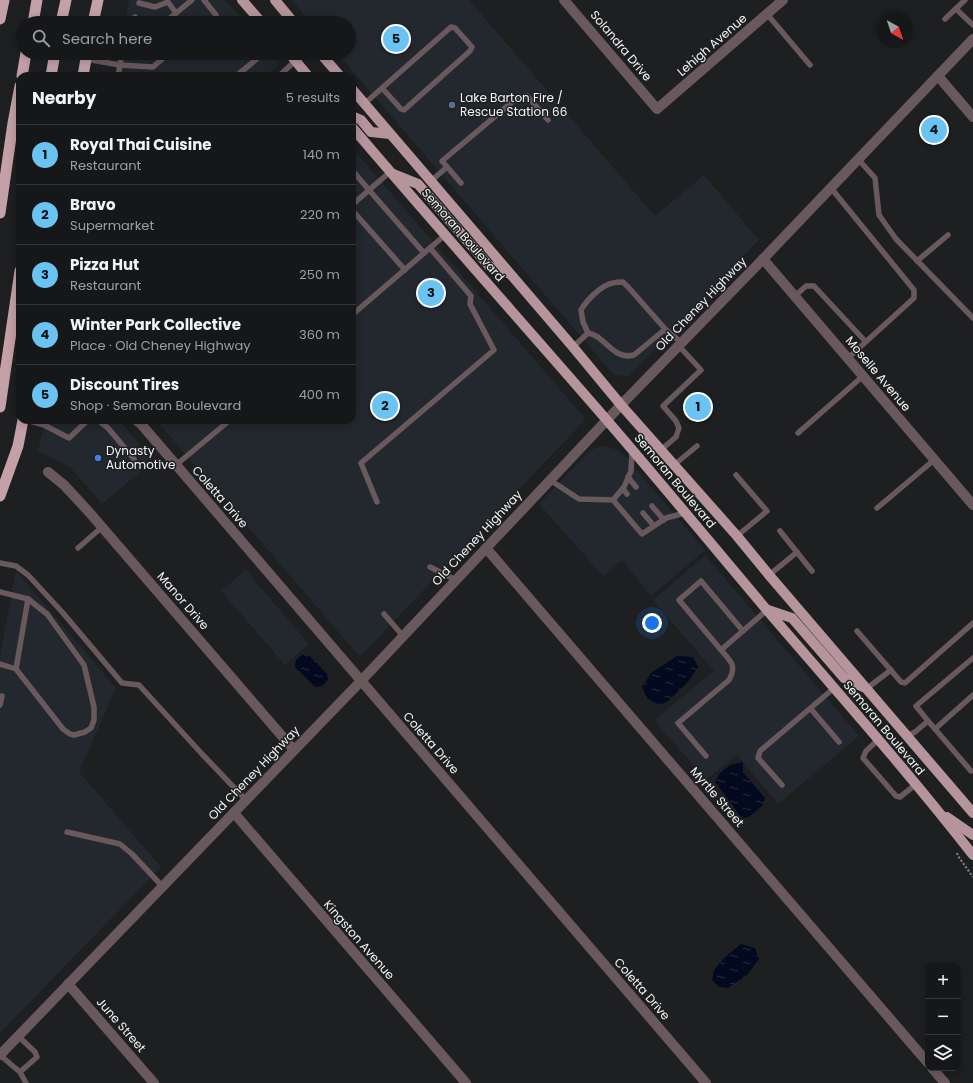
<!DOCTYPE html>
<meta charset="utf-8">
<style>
:root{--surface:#161719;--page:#232426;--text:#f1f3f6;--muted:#9e9fa2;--line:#353638;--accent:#6bc3f2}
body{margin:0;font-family:Poppins,sans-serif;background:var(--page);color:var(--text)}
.controls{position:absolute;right:12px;bottom:12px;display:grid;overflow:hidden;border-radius:8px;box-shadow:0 2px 10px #0003}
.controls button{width:36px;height:36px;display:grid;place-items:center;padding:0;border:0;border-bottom:1px solid var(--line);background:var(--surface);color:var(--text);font:20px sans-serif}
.compass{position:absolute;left:877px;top:12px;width:36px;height:36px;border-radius:50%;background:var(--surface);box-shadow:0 2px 10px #0003;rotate:140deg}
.you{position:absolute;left:652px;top:623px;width:14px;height:14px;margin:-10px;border:3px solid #fff;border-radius:50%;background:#1a73e8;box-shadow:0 0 0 6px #1a73e833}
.badge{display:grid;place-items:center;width:26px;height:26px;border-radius:50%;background:var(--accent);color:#111;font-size:13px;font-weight:700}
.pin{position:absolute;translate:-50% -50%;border:2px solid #fff;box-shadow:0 1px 4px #0006}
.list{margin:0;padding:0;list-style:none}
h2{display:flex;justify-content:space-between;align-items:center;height:52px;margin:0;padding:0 16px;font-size:17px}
h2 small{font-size:13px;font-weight:400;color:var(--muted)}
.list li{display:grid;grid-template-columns:26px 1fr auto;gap:12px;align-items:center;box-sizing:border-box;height:60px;padding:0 16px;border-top:1px solid var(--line)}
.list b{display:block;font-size:15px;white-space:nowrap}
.list p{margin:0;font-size:13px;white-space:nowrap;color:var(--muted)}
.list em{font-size:13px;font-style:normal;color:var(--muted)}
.icon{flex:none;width:22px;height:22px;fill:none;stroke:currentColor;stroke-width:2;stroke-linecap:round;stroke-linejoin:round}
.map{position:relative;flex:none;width:973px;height:1083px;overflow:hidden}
.search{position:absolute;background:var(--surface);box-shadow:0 2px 10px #0003;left:16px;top:16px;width:340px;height:44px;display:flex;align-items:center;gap:10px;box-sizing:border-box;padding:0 14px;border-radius:22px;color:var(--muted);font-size:15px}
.panel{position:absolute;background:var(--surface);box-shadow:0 2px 10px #0003;left:16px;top:72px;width:340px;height:352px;border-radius:12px}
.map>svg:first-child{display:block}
.built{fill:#23282f}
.water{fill:url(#water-ripples)}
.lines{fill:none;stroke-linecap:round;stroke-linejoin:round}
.path{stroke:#838587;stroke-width:2;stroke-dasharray:2 2;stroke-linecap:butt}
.service{stroke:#69595d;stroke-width:5.5}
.minor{stroke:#69595d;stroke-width:10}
.tertiary{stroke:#69595d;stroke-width:10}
.primary{stroke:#b5949c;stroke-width:10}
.trunk{stroke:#c4a0a8;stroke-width:11}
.service-dot{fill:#5c6f8a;stroke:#1d1f21;stroke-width:1.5}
.shop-dot{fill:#3f7fe0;stroke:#1d1f21;stroke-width:1.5}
.labels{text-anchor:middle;stroke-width:3;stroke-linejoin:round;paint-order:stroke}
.street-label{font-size:12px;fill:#f2f4f5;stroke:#1d1f21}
.poi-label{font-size:12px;fill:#f2f4f5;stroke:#1d1f21;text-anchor:start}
</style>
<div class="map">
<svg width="973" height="1083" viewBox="0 0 973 1083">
<defs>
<pattern id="water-ripples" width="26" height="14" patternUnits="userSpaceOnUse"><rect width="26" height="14" fill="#03091e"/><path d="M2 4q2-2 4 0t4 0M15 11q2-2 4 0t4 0" fill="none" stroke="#282d3f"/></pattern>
</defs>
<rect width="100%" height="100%" fill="#1d1f21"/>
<g class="built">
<polygon points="129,0 225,0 245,23 125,23"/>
<polygon points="292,0 469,0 655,216 704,175 759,240 629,376 614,375 337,53 349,53 349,23 311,23"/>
<polygon points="119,53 270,53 279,64 265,76 114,76"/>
<polygon points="352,148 584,417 583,422 360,657 156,420 352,420"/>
<polygon points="45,420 113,420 123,425 153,461 102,504 70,467 38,451"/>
<polygon points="604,446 612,448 619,451 626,458 705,550 651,596 622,560 603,576 539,504 591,450 598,447"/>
<polygon points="705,555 859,736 778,804 737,755 706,780 654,720 714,671 653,600"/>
<polygon points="246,570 309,644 285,665 221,591"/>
<polygon points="16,571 116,688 79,772 161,867 0,1033 0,656"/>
</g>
<g class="water">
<polygon points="303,654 310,656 327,674 328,680 322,686 315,687 295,667 295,661"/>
<polygon points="677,656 693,657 698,667 688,682 667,702 658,705 647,698 642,687 651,673"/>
<polygon points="743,762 743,772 765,798 762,806 749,817 742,818 715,782 720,773 730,765"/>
<polygon points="741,944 755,948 759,959 747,975 728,988 719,987 712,980 714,970 725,957"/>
</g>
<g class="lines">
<polyline class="path" points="957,853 958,856 973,877"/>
<g class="service">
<polyline points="204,0 216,15"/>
<polyline points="139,3 155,7 168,2 176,13"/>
<polyline points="956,9 973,25"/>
<polyline points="767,14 810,65"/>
<polyline points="945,19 965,0"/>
<polyline points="134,23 135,17"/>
<polyline points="144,23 145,20"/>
<polyline points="164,23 192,0"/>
<polyline points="86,59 120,65 122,53"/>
<polyline points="118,76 120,65 153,67 169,53"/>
<polyline points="236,76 264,53"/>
<polyline points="279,76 295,61"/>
<polyline points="364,104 451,27 455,28 472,47 470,51 404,110 401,109 382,88"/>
<polyline points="858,159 875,178 879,215 896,239 973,318"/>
<polyline points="352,170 369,190 390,172"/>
<polyline points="431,181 447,167"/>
<polyline points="461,183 442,161 517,98 527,96 548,120"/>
<polyline points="831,188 914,290 914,298 848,358"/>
<polyline points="352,205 369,190 424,253"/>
<polyline points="352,210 405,270"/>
<polyline points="917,261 948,235"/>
<polyline points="795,296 806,286 814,286 865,341"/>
<polyline points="352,315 445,235"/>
<path d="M588 333 583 322 581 310C586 301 601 285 613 283 616 282 619 282 623 282L629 288 667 331"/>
<path d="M573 347 588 333C605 335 613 361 634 355L663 331H667L682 343"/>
<polyline points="26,420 44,425 69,438 88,420"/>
<polyline points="98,420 108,428 134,459"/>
<polyline points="798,433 863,376"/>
<polyline points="662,449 676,437 679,428 676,421 663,406 701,370 679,346"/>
<polyline points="176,465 230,420"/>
<polyline points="674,465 697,446"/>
<polyline points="736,475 767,511 737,536"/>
<polyline points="628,477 636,487"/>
<polyline points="550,480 579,499 613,500 642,534 666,518 685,513"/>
<polyline points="623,489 627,494"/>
<polyline points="613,500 624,487 631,471 632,451"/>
<polyline points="377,502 361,463 494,350 470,304 471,296 430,248"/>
<polyline points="652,506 664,520"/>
<polyline points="877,508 934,460"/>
<polyline points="643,513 654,526"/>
<polyline points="780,531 812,571"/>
<polyline points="78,548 102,527"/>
<polyline points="0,563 16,566 28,575 63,613 122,683 139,685 202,754 246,800"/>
<polyline points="430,567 456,580"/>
<polyline points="769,575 797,552"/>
<polyline points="0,592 28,599 47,614 84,665 94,707 94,720 91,728 85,732 74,735 70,734 63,729 16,669 0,664"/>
<polyline points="384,614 403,636"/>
<polyline points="857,631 901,682 905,683 973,623"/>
<polyline points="721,650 679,600 701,581 743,631"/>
<polyline points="16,669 28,599"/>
<polyline points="866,689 891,670"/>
<polyline points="0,705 2,696"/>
<polyline points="811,709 839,742"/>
<polyline points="928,721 935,729 973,695"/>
<polyline points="935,729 971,771"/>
<polyline points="907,736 915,732 928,721 916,706 973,658"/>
<polyline points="879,739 866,751 863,758 896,796 900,797 915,785"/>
<path d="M706 756 678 723 729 680C737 666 731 661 721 650L767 610"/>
<polyline points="782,785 758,758 760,751 834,688"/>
<polyline points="67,832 120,844 132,854 163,887"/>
<polyline points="18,1036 35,1052 37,1057 20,1072"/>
<polyline points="0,1055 14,1067 20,1072 26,1083"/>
</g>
<g class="minor">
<polyline points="564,0 657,109 783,0"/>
<polyline points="938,76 973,117"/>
<polyline points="763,259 973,505"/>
<polyline points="136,420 141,424 706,1083"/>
<polyline points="48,472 64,485 89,512 294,750"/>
<polyline points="486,548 928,1063"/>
<polyline points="234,813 466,1083"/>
<polyline points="68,984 154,1083"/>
<polyline points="932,1068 945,1083"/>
</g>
<polyline class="tertiary" points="0,1055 361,681 621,405 763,259 973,39"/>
<g class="primary">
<polyline points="242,0 262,23"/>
<polyline points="275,0 294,23"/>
<polyline points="289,53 308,76"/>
<polyline points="320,53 340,76"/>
<polyline points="352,89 573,347 621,405 737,536 769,575 973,813"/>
<polyline points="352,116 361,120 371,132 390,134"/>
<path d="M352 127C431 220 512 311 592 403 653 473 712 545 772 616 840 695 909 773 973 855"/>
<polyline points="393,174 418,184 489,266 508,273"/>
<polyline points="768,610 792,618 844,678 863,687"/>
<polyline points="947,817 973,835"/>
</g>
<g class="trunk">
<polyline points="0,19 4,0"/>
<polyline points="33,23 37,0"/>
<polyline points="61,23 66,0"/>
<polyline points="93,23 98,0"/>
<polyline points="22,76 26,53"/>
<polyline points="51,76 55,53"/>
<polyline points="83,76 87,53"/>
<polyline points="0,213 13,123 20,86"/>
<polyline points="0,407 20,271"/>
<polyline points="0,496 18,446 23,420"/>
</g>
</g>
<circle class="service-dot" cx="452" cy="105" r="4"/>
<circle class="shop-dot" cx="98" cy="458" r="4"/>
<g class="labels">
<g class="street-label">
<text transform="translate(712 45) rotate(-41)" y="4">Lehigh Avenue</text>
<text transform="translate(621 46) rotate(50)" y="4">Solandra Drive</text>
<text transform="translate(463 235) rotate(49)" y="4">Semoran Boulevard</text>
<text transform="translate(701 304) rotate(-46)" y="4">Old Cheney Highway</text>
<text transform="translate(878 374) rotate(50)" y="4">Moselle Avenue</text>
<text transform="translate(675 481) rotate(50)" y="4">Semoran Boulevard</text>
<text transform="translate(220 497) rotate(49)" y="4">Coletta Drive</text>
<text transform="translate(477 538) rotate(-47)" y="4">Old Cheney Highway</text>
<text transform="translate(183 601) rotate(49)" y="4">Manor Drive</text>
<text transform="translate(884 728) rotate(50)" y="4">Semoran Boulevard</text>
<text transform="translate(431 743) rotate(49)" y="4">Coletta Drive</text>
<text transform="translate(254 773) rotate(-46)" y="4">Old Cheney Highway</text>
<text transform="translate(717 797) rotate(49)" y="4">Myrtle Street</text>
<text transform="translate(359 940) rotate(49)" y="4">Kingston Avenue</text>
<text transform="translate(642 989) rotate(49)" y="4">Coletta Drive</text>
<text transform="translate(121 1025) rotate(49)" y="4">June Street</text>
</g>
<g class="poi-label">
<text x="460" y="102">Lake Barton Fire /<tspan x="460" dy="14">Rescue Station 66</tspan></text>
<text x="106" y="455">Dynasty<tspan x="106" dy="14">Automotive</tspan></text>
</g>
</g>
</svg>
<div class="controls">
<button>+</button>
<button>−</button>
<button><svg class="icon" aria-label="layers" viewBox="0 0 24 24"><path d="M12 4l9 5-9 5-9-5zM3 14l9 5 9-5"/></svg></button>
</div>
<svg class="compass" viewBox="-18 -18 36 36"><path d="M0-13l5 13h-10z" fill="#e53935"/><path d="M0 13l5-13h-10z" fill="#9e9fa2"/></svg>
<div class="you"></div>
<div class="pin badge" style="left:698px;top:407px">1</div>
<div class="pin badge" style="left:385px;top:406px">2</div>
<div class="pin badge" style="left:431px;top:293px">3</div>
<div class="pin badge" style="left:934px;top:130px">4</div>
<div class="pin badge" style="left:396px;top:39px">5</div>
<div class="search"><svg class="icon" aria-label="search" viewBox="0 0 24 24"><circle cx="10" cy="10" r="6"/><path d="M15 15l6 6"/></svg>Search here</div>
<section class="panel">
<h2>Nearby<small>5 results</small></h2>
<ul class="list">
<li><span class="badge">1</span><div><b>Royal Thai Cuisine</b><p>Restaurant</p></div><em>140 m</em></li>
<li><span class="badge">2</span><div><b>Bravo</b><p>Supermarket</p></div><em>220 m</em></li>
<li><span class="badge">3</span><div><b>Pizza Hut</b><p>Restaurant</p></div><em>250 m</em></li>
<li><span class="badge">4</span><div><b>Winter Park Collective</b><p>Place · Old Cheney Highway</p></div><em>360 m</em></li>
<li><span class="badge">5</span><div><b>Discount Tires</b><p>Shop · Semoran Boulevard</p></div><em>400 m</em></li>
</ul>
</section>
</div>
